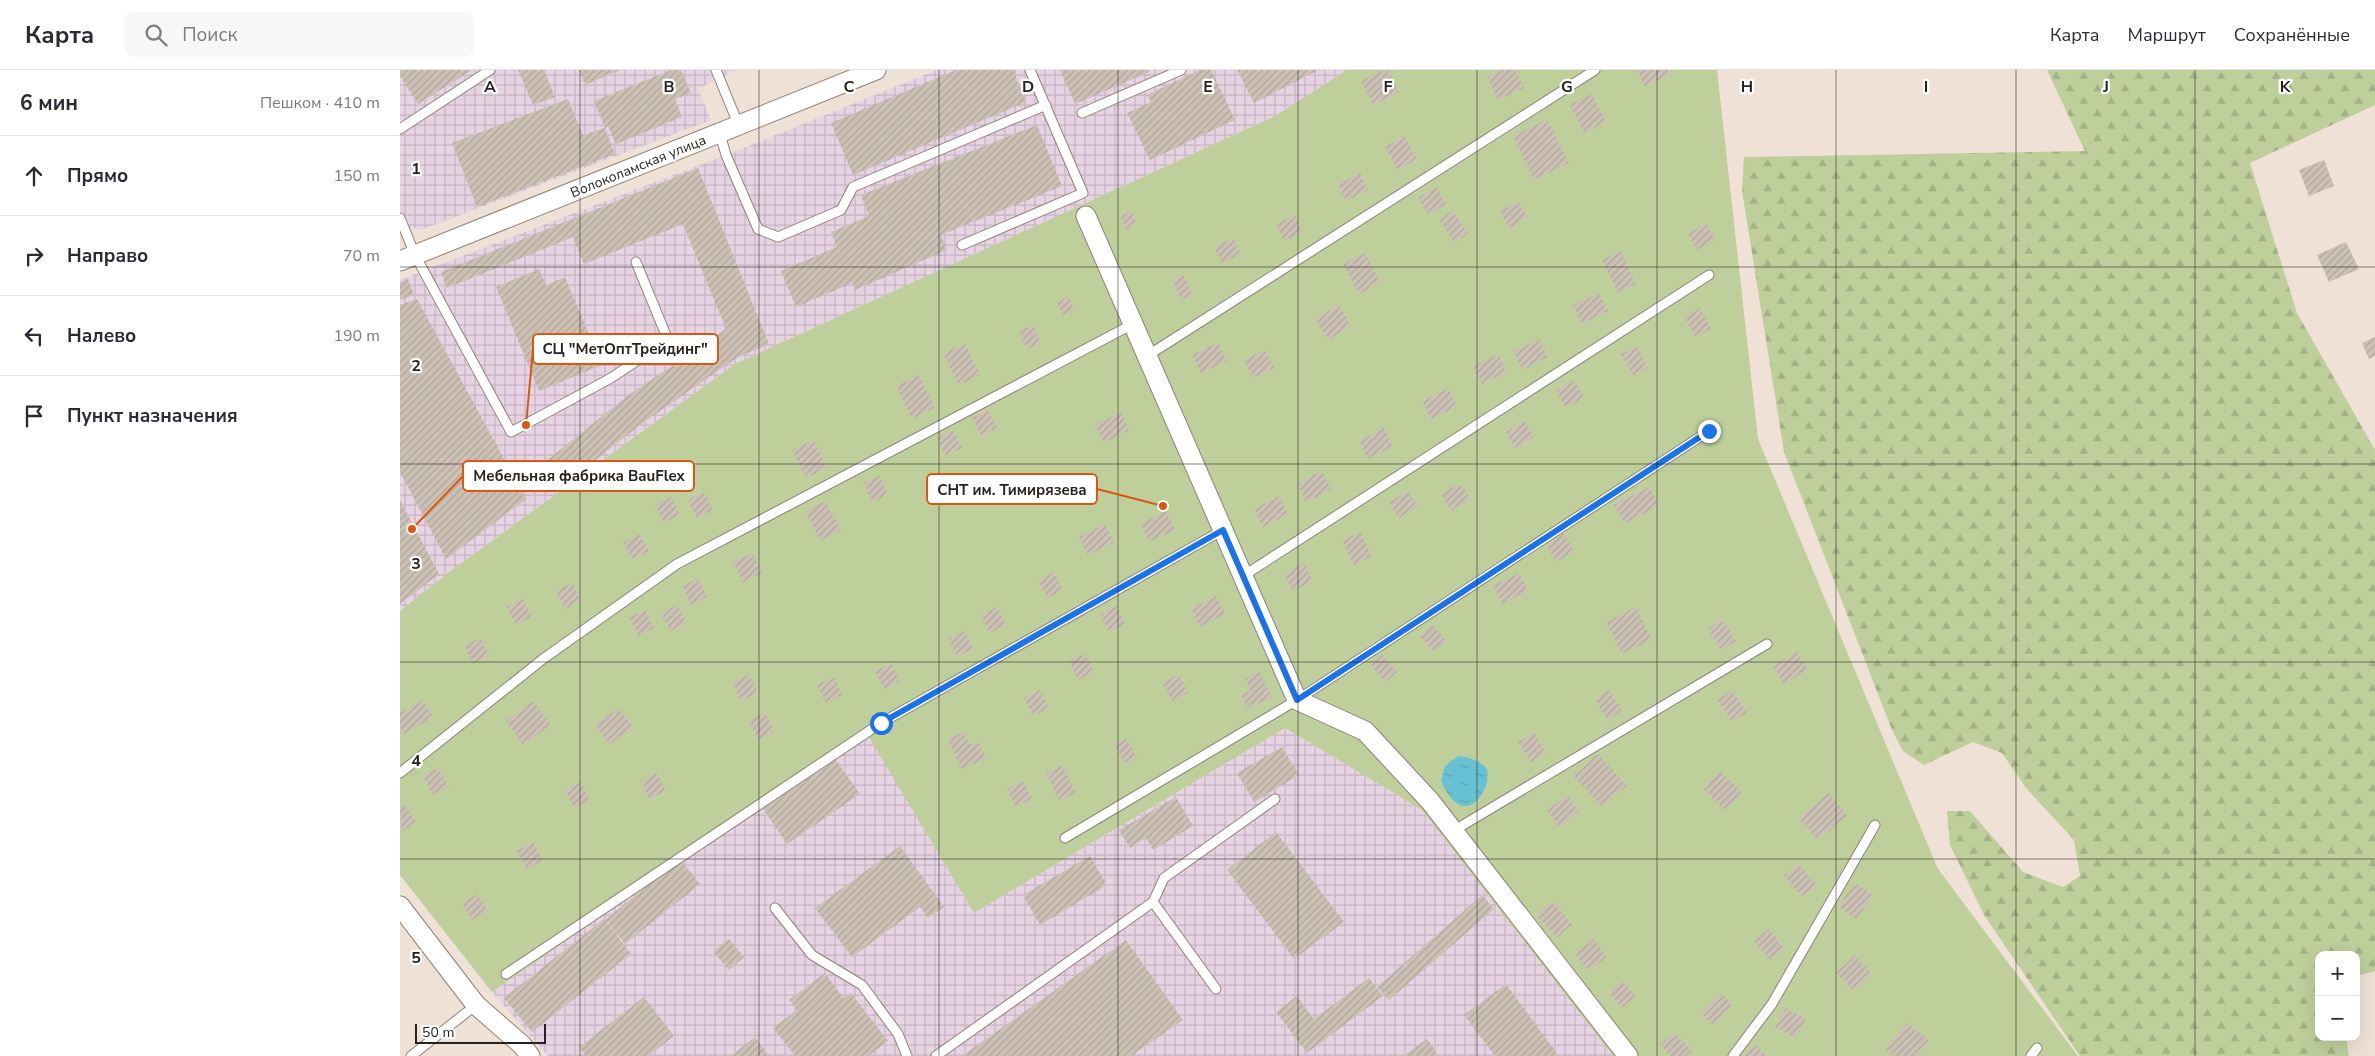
<!DOCTYPE html>
<html lang="ru">
<meta charset="utf-8">
<style>
:root{--surface:#fff;--page:#f7f7f7;--text:#2b2b33;--muted:#7c7c81;--line:#e1e1e2}
body{margin:0;font-family:"Nunito Sans",sans-serif;background:var(--page);color:var(--text)}
.controls{position:absolute;right:15px;bottom:15px;display:grid;overflow:hidden;border-radius:10px;box-shadow:0 5px 20px #0002}
.controls button{width:45px;height:45px;display:grid;place-items:center;padding:0;border:0;border-bottom:1px solid var(--line);background:var(--surface);color:var(--text);font:25px sans-serif}
.scale{position:absolute;left:15px;bottom:12px;width:131px;box-sizing:border-box;padding-left:5px;border:2px solid #27221e;border-top:0;font-size:14px;line-height:18px;white-space:nowrap;color:#27221e;-webkit-text-stroke:4px #fff;paint-order:stroke}
.stop{position:absolute;width:15px;height:15px;margin:-11px;border:4px solid #1a73e8;border-radius:50%;background:#fff}
.stop.end{background:#1a73e8;border-color:#fff;box-shadow:0 1px 5px #0008}
.list{margin:0;padding:0;list-style:none}
h2{display:flex;justify-content:space-between;align-items:center;height:65px;margin:0;padding:0 20px;font-size:21px}
h2 small{font-size:16px;font-weight:400;color:var(--muted)}
.list li{display:grid;grid-template-columns:32px 1fr auto;gap:15px;align-items:center;box-sizing:border-box;height:80px;padding:0 20px;border-top:1px solid var(--line)}
.list b{display:block;font-size:19px;white-space:nowrap}
.list em{font-size:16px;font-style:normal;color:var(--muted)}
.icon{flex:none;width:28px;height:28px;fill:none;stroke:currentColor;stroke-width:2;stroke-linecap:round;stroke-linejoin:round}
.map{position:relative;flex:none;width:1975px;height:986px;overflow:hidden}
header{display:flex;align-items:center;gap:30px;box-sizing:border-box;height:70px;padding:0 25px;background:var(--surface);border-bottom:1px solid var(--line)}
header strong{font-size:24px}
nav{display:flex;gap:28px;margin-inline-start:auto;font-size:18px}
.search{width:350px;height:45px;background:var(--page);display:flex;align-items:center;gap:12px;box-sizing:border-box;padding:0 18px;border-radius:10px;color:var(--muted);font-size:19px}
main{display:flex}
aside{flex:1;background:var(--surface)}
.map>svg:first-child{display:block}
.industrial{fill:url(#industrial-grid)}
.forest{fill:url(#forest-firs)}
.garden{fill:#becf9c}
.water{fill:url(#water-ripples)}
.building{fill:url(#building-hatch)}
.lines{fill:none;stroke-linecap:round;stroke-linejoin:round}
.service-casing{stroke:#8f8278;stroke-width:11}
.minor-casing{stroke:#8f8278;stroke-width:21}
.service{stroke:#fff;stroke-width:9}
.minor{stroke:#fff;stroke-width:19}
.route{stroke:#1a73e8;stroke-width:6}
.grid{fill:none;stroke:#27221e;stroke-width:1;stroke-opacity:0.55}
.labels{text-anchor:middle;stroke-width:4.5;stroke-linejoin:round;paint-order:stroke}
.street-label{font-size:14px;fill:#27221e;stroke:#fff}
.grid-label{font-size:16px;text-anchor:middle;font-weight:bold;fill:#27221e;stroke:#fff;stroke-width:4.5;stroke-linejoin:round;paint-order:stroke}
.leader{fill:none;stroke:#de560d;stroke-width:2}
.callout-dot{fill:#de560d;stroke:#fff;stroke-width:2}
.callout{fill:#fff;stroke:#de560d;stroke-width:2}
.callout-label{font-size:15px;text-anchor:middle;font-weight:bold;fill:#27221e}
</style>
<header>
<strong>Карта</strong>
<div class="search"><svg class="icon" aria-label="search" viewBox="0 0 24 24"><circle cx="10" cy="10" r="6"/><path d="M15 15l6 6"/></svg>Поиск</div>
<nav><a>Карта</a><a>Маршрут</a><a>Сохранённые</a></nav>
</header>
<main>
<aside>
<h2>6 мин<small>Пешком · 410 m</small></h2>
<ul class="list">
<li><svg class="icon" aria-label="ahead" viewBox="0 0 24 24"><path d="M12 20V5M6 11l6-6 6 6"/></svg><div><b>Прямо</b></div><em>150 m</em></li>
<li><svg class="icon" aria-label="right" viewBox="0 0 24 24"><path d="M7 20v-9h11M14 6l5 5-5 5"/></svg><div><b>Направо</b></div><em>70 m</em></li>
<li><svg class="icon" aria-label="left" viewBox="0 0 24 24"><path d="M17 20v-9H6M10 6l-5 5 5 5"/></svg><div><b>Налево</b></div><em>190 m</em></li>
<li><svg class="icon" aria-label="arrive" viewBox="0 0 24 24"><path d="M6 21V4h12l-3 4 3 4H6"/></svg><div><b>Пункт назначения</b></div></li>
</ul>
</aside>
<div class="map">
<svg width="1975" height="986" viewBox="0 0 1975 986">
<defs>
<pattern id="industrial-grid" width="8" height="8" patternUnits="userSpaceOnUse" patternTransform="scale(1.25)"><rect width="8" height="8" fill="#e7d3e3"/><path d="M0 4h8M4 0v8" fill="none" stroke="#c6b5c2"/></pattern>
<pattern id="forest-firs" width="22" height="20" patternUnits="userSpaceOnUse" patternTransform="scale(1.25)"><rect width="22" height="20" fill="#becf9c"/><path d="M5 1l3.5 6h-7zM16 11l3.5 6h-7z" fill="#a3b186"/></pattern>
<pattern id="water-ripples" width="26" height="14" patternUnits="userSpaceOnUse" patternTransform="scale(1.25)"><rect width="26" height="14" fill="#66c2d3"/><path d="M2 4q2-2 4 0t4 0M15 11q2-2 4 0t4 0" fill="none" stroke="#58a6b5"/></pattern>
<pattern id="building-hatch" width="6" height="6" patternUnits="userSpaceOnUse" patternTransform="scale(1.25)"><rect width="6" height="6" fill="#ccc1b4"/><path d="M-1 1l2-2M0 6l6-6M5 7l2-2" fill="none" stroke="#afa69a"/></pattern>
</defs>
<rect width="100%" height="100%" fill="#efe1d5"/>
<g class="industrial">
<polygon points="0,0 336,0 298,19 311,50 21,160 14,158 0,163"/>
<polygon points="537,0 947,0 875,46 335,294 49,502 0,541 0,210 326,85"/>
<polygon points="885,658 1022,740 1213,986 148,986 92,922 467,663 574,843"/>
</g>
<polygon class="forest" points="1647,0 1975,0 1975,35 1850,93 1897,243 1975,380 1975,901 1956,906 1956,885 1919,885 1919,967 1946,967 1949,986 1680,986 1584,845 1550,775 1547,741 1570,741 1623,802 1663,817 1680,806 1674,770 1626,718 1602,683 1573,672 1524,695 1503,681 1492,660 1384,382 1342,121 1344,87 1685,81"/>
<polygon class="garden" points="947,0 1317,0 1358,369 1538,799 1678,986 1213,986 1022,740 885,658 574,843 467,664 92,922 0,805 0,541 49,502 335,294 875,46"/>
<path class="water" d="M1058 686C1067 687 1080 690 1086 698 1095 712 1066 768 1041 711L1045 696Z"/>
<g class="building">
<polygon points="0,0 72,0 18,34 0,6"/>
<polygon points="118,0 144,0 155,27 133,35"/>
<polygon points="179,0 220,0 185,15"/>
<polygon points="271,0 281,0 291,23 275,29 282,47 216,74 208,56 205,58 215,84 77,137 52,73 168,29 183,65 205,58 194,31"/>
<polygon points="556,0 613,0 626,32 453,105 431,53"/>
<polygon points="660,0 748,0 749,2 675,34"/>
<polygon points="800,0 811,0 835,50 750,90 727,43 751,32 747,25"/>
<polygon points="837,0 918,0 854,33"/>
<polygon points="984,0 988,0 999,22 973,35 961,11"/>
<polygon points="1100,0 1115,0 1124,18 1098,30 1087,7"/>
<polygon points="1237,0 1268,0 1270,4 1245,17"/>
<polygon points="1192,24 1206,52 1184,63 1170,35"/>
<polygon points="1147,49 1169,93 1134,110 1113,66"/>
<polygon points="637,55 662,116 541,165 547,180 455,220 452,213 396,237 381,201 437,177 431,162 469,146 461,125"/>
<polygon points="1004,66 1017,89 998,100 985,77"/>
<polygon points="1924,90 1934,116 1909,126 1899,100"/>
<polygon points="298,98 369,274 338,287 244,352 161,417 140,396 226,327 326,259 283,154 184,194 173,167 47,218 41,202"/>
<polygon points="960,103 968,120 946,131 938,114"/>
<polygon points="1036,117 1046,134 1028,145 1018,128"/>
<polygon points="1118,131 1128,147 1109,158 1100,142"/>
<polygon points="1054,140 1054,143 1068,163 1055,173 1039,150"/>
<polygon points="731,141 737,154 726,159 720,146"/>
<polygon points="895,145 903,162 884,171 876,154"/>
<polygon points="1306,153 1316,169 1297,180 1288,164"/>
<polygon points="833,168 841,184 822,193 814,177"/>
<polygon points="1946,172 1959,199 1929,212 1917,185"/>
<polygon points="1220,181 1236,214 1218,222 1202,190"/>
<polygon points="965,183 980,213 959,224 943,194"/>
<polygon points="139,199 146,215 165,207 202,295 139,321 96,217"/>
<polygon points="783,205 793,225 782,230 772,211"/>
<polygon points="8,209 14,225 0,230 0,212"/>
<polygon points="1199,223 1208,241 1182,254 1173,236"/>
<polygon points="668,227 675,240 663,245 657,232"/>
<polygon points="17,229 126,429 46,489 0,402 0,235"/>
<polygon points="939,235 951,256 928,270 915,249"/>
<polygon points="1300,238 1311,259 1295,267 1284,246"/>
<polygon points="633,255 641,272 627,279 619,262"/>
<polygon points="1975,267 1975,286 1969,289 1962,273"/>
<polygon points="1139,269 1148,287 1122,300 1114,281"/>
<polygon points="818,273 827,291 801,303 792,285"/>
<polygon points="565,274 580,305 559,315 543,284"/>
<polygon points="1237,276 1248,298 1233,306 1221,284"/>
<polygon points="865,280 874,298 853,308 844,290"/>
<polygon points="1098,284 1107,302 1082,314 1073,296"/>
<polygon points="519,305 535,338 512,349 496,316"/>
<polygon points="1174,310 1184,327 1166,338 1156,321"/>
<polygon points="1048,318 1057,336 1031,349 1022,331"/>
<polygon points="588,340 597,358 581,366 572,348"/>
<polygon points="721,342 729,360 704,373 695,355"/>
<polygon points="1124,351 1134,367 1115,378 1106,362"/>
<polygon points="984,358 993,377 968,389 959,371"/>
<polygon points="553,360 562,378 546,386 537,368"/>
<polygon points="414,370 427,398 406,408 392,380"/>
<polygon points="922,401 931,420 906,432 897,414"/>
<polygon points="479,406 488,424 472,432 463,413"/>
<polygon points="1060,413 1070,429 1051,441 1041,424"/>
<polygon points="1249,417 1259,436 1224,454 1214,435"/>
<polygon points="1008,421 1018,437 999,448 989,432"/>
<polygon points="304,422 313,440 297,448 288,430"/>
<polygon points="879,426 888,444 863,457 854,439"/>
<polygon points="271,427 280,445 264,453 255,435"/>
<polygon points="0,430 39,504 0,534"/>
<polygon points="425,431 441,460 421,471 405,442"/>
<polygon points="766,441 775,460 749,472 741,454"/>
<polygon points="705,454 714,472 688,485 679,467"/>
<polygon points="960,462 972,486 954,495 942,471"/>
<polygon points="239,464 249,481 233,490 223,473"/>
<polygon points="1164,464 1174,481 1156,492 1146,475"/>
<polygon points="352,483 362,503 343,512 333,492"/>
<polygon points="904,493 913,511 893,521 884,504"/>
<polygon points="654,502 663,520 647,528 638,510"/>
<polygon points="1119,503 1128,521 1102,534 1093,515"/>
<polygon points="298,508 307,527 291,535 282,516"/>
<polygon points="172,513 181,531 165,539 156,521"/>
<polygon points="816,526 825,544 800,557 791,539"/>
<polygon points="123,529 132,547 116,555 107,537"/>
<polygon points="277,535 286,553 270,561 261,543"/>
<polygon points="716,536 725,554 709,562 700,544"/>
<polygon points="597,537 606,555 590,563 581,545"/>
<polygon points="1236,537 1252,570 1222,584 1206,552"/>
<polygon points="245,540 254,558 238,566 229,547"/>
<polygon points="1322,549 1336,571 1321,580 1308,559"/>
<polygon points="1032,554 1046,571 1034,582 1019,566"/>
<polygon points="564,561 573,579 557,587 548,568"/>
<polygon points="80,568 89,586 73,594 64,576"/>
<polygon points="1397,582 1408,600 1384,614 1373,596"/>
<polygon points="685,584 694,602 678,610 669,591"/>
<polygon points="982,585 997,602 985,612 971,595"/>
<polygon points="491,593 500,612 484,619 475,601"/>
<polygon points="860,602 872,628 847,638 841,625 850,621 845,609"/>
<polygon points="779,604 788,623 772,631 763,612"/>
<polygon points="349,605 358,623 341,631 333,613"/>
<polygon points="434,607 442,625 426,633 417,615"/>
<polygon points="640,620 649,638 633,646 624,628"/>
<polygon points="1209,620 1222,640 1207,650 1195,629"/>
<polygon points="1332,620 1347,642 1332,652 1317,630"/>
<polygon points="23,630 33,647 4,664 0,657 0,643"/>
<polygon points="133,631 151,655 123,675 106,651"/>
<polygon points="219,638 233,657 209,675 195,655"/>
<polygon points="365,643 374,661 358,669 349,650"/>
<polygon points="563,662 570,675 578,671 586,688 562,699 547,669"/>
<polygon points="1134,663 1146,683 1131,692 1118,672"/>
<polygon points="726,668 737,688 726,694 714,675"/>
<polygon points="882,677 899,705 854,732 837,703"/>
<polygon points="1198,684 1227,716 1202,737 1174,706"/>
<polygon points="436,690 460,724 387,774 363,739"/>
<polygon points="662,695 676,723 659,731 646,703"/>
<polygon points="38,698 49,716 33,725 23,707"/>
<polygon points="1320,701 1342,723 1325,740 1303,719"/>
<polygon points="257,703 266,721 249,729 241,711"/>
<polygon points="623,711 632,729 616,737 607,719"/>
<polygon points="181,712 190,730 174,738 165,720"/>
<polygon points="1429,723 1447,745 1418,770 1399,748"/>
<polygon points="1167,726 1179,741 1159,757 1147,740"/>
<polygon points="776,727 793,756 753,780 746,768 730,778 719,760"/>
<polygon points="4,734 17,752 2,762 0,737"/>
<polygon points="876,762 944,852 894,889 827,800"/>
<polygon points="133,772 143,790 127,799 117,781"/>
<polygon points="500,776 544,837 528,848 520,837 452,887 415,838"/>
<polygon points="690,786 707,815 640,855 623,825"/>
<polygon points="280,789 300,814 225,874 205,850"/>
<polygon points="1398,794 1416,815 1403,827 1384,806"/>
<polygon points="1456,813 1473,826 1456,849 1438,836"/>
<polygon points="77,824 88,841 72,850 62,833"/>
<polygon points="1082,825 1094,839 989,930 977,917"/>
<polygon points="1152,831 1172,854 1157,868 1136,845"/>
<polygon points="204,849 231,884 132,962 104,928"/>
<polygon points="1369,859 1384,878 1370,890 1354,871"/>
<polygon points="329,869 344,887 329,900 313,882"/>
<polygon points="1194,869 1207,887 1188,901 1175,883"/>
<polygon points="726,870 783,950 731,986 562,986"/>
<polygon points="1455,885 1472,904 1453,921 1436,903"/>
<polygon points="425,903 444,929 451,923 488,971 468,986 395,986 373,958 397,940 389,930"/>
<polygon points="969,908 983,926 907,983 876,942 897,926 914,949"/>
<polygon points="1222,911 1236,926 1222,938 1209,923"/>
<polygon points="1106,914 1159,986 1095,986 1064,945"/>
<polygon points="1322,924 1333,936 1312,955 1301,942"/>
<polygon points="244,927 274,966 248,986 186,986 179,977"/>
<polygon points="1386,938 1406,949 1394,968 1375,956"/>
<polygon points="1507,953 1529,971 1517,986 1493,986 1485,980"/>
<polygon points="1274,962 1292,981 1287,986 1271,986 1260,975"/>
<polygon points="355,967 369,986 331,986"/>
<polygon points="1027,969 1039,986 1003,986"/>
<polygon points="1354,975 1367,986 1344,986"/>
</g>
<g class="lines">
<defs>
<g id="service">
<polyline points="316,0 339,56"/>
<polyline points="682,43 781,0"/>
<polyline points="0,59 90,0"/>
<polyline points="320,64 326,85 358,159 378,167 441,140 453,117 646,35"/>
<polyline points="0,148 15,185 111,362 211,308 268,270 236,192"/>
<polyline points="562,175 683,123 630,0"/>
<polyline points="747,286 1195,0"/>
<polyline points="843,506 1309,205"/>
<polyline points="0,703 143,589 277,494 733,254"/>
<polyline points="1053,761 1367,574"/>
<polyline points="665,768 897,630 1309,361"/>
<polyline points="753,832 764,808 875,729"/>
<polyline points="375,838 412,885 462,915 498,964 507,986"/>
<polyline points="106,904 481,653 823,460"/>
<polyline points="11,986 76,935"/>
<polyline points="536,986 753,832 816,919"/>
<polyline points="1333,986 1372,934 1475,755"/>
<polyline points="1631,986 1637,978"/>
</g>
<g id="minor">
<polyline points="686,146 897,630 965,661 1030,731 1228,986"/>
<polyline points="0,191 476,0"/>
<polyline points="0,836 76,935 122,975 130,986"/>
</g>
</defs>
<use href="#service" class="service-casing"/>
<use href="#minor" class="minor-casing"/>
<use href="#service" class="service"/>
<use href="#minor" class="minor"/>
</g>
<g class="lines">
<polyline class="route" points="481,653 823,460 897,630 1309,361"/>
</g>
<path class="grid" d="M180 0V986M359 0V986M539 0V986M718 0V986M898 0V986M1077 0V986M1257 0V986M1436 0V986M1616 0V986M1795 0V986M0 197H1975M0 394H1975M0 592H1975M0 789H1975"/>
<g class="labels">
<g class="street-label">
<text transform="translate(238 96) rotate(-22)" y="5">Волоколамская улица</text>
</g>
</g>
<g class="grid-label">
<text x="90" y="22">A</text>
<text x="269" y="22">B</text>
<text x="449" y="22">C</text>
<text x="628" y="22">D</text>
<text x="808" y="22">E</text>
<text x="988" y="22">F</text>
<text x="1167" y="22">G</text>
<text x="1347" y="22">H</text>
<text x="1526" y="22">I</text>
<text x="1706" y="22">J</text>
<text x="1885" y="22">K</text>
<text x="16" y="104">1</text>
<text x="16" y="301">2</text>
<text x="16" y="499">3</text>
<text x="16" y="696">4</text>
<text x="16" y="893">5</text>
</g>
<path class="leader" d="M126 355L133 279M12 459L63 406M763 436L697 419"/>
<g class="callout-dot">
<circle cx="126" cy="355" r="5"/>
<circle cx="12" cy="459" r="5"/>
<circle cx="763" cy="436" r="5"/>
</g>
<g class="callout">
<rect x="133" y="264" width="185" height="30" rx="5"/>
<rect x="63" y="391" width="231" height="30" rx="5"/>
<rect x="527" y="404" width="170" height="30" rx="5"/>
</g>
<g class="callout-label">
<text x="225" y="284">СЦ "МетОптТрейдинг"</text>
<text x="179" y="411">Мебельная фабрика BauFlex</text>
<text x="612" y="425">СНТ им. Тимирязева</text>
</g>
</svg>
<div class="controls">
<button>+</button>
<button>−</button>
</div>
<div class="scale">50 m</div>
<div class="stop" style="left:481px;top:653px"></div>
<div class="stop end" style="left:1309px;top:361px"></div>
</div>
</main>
